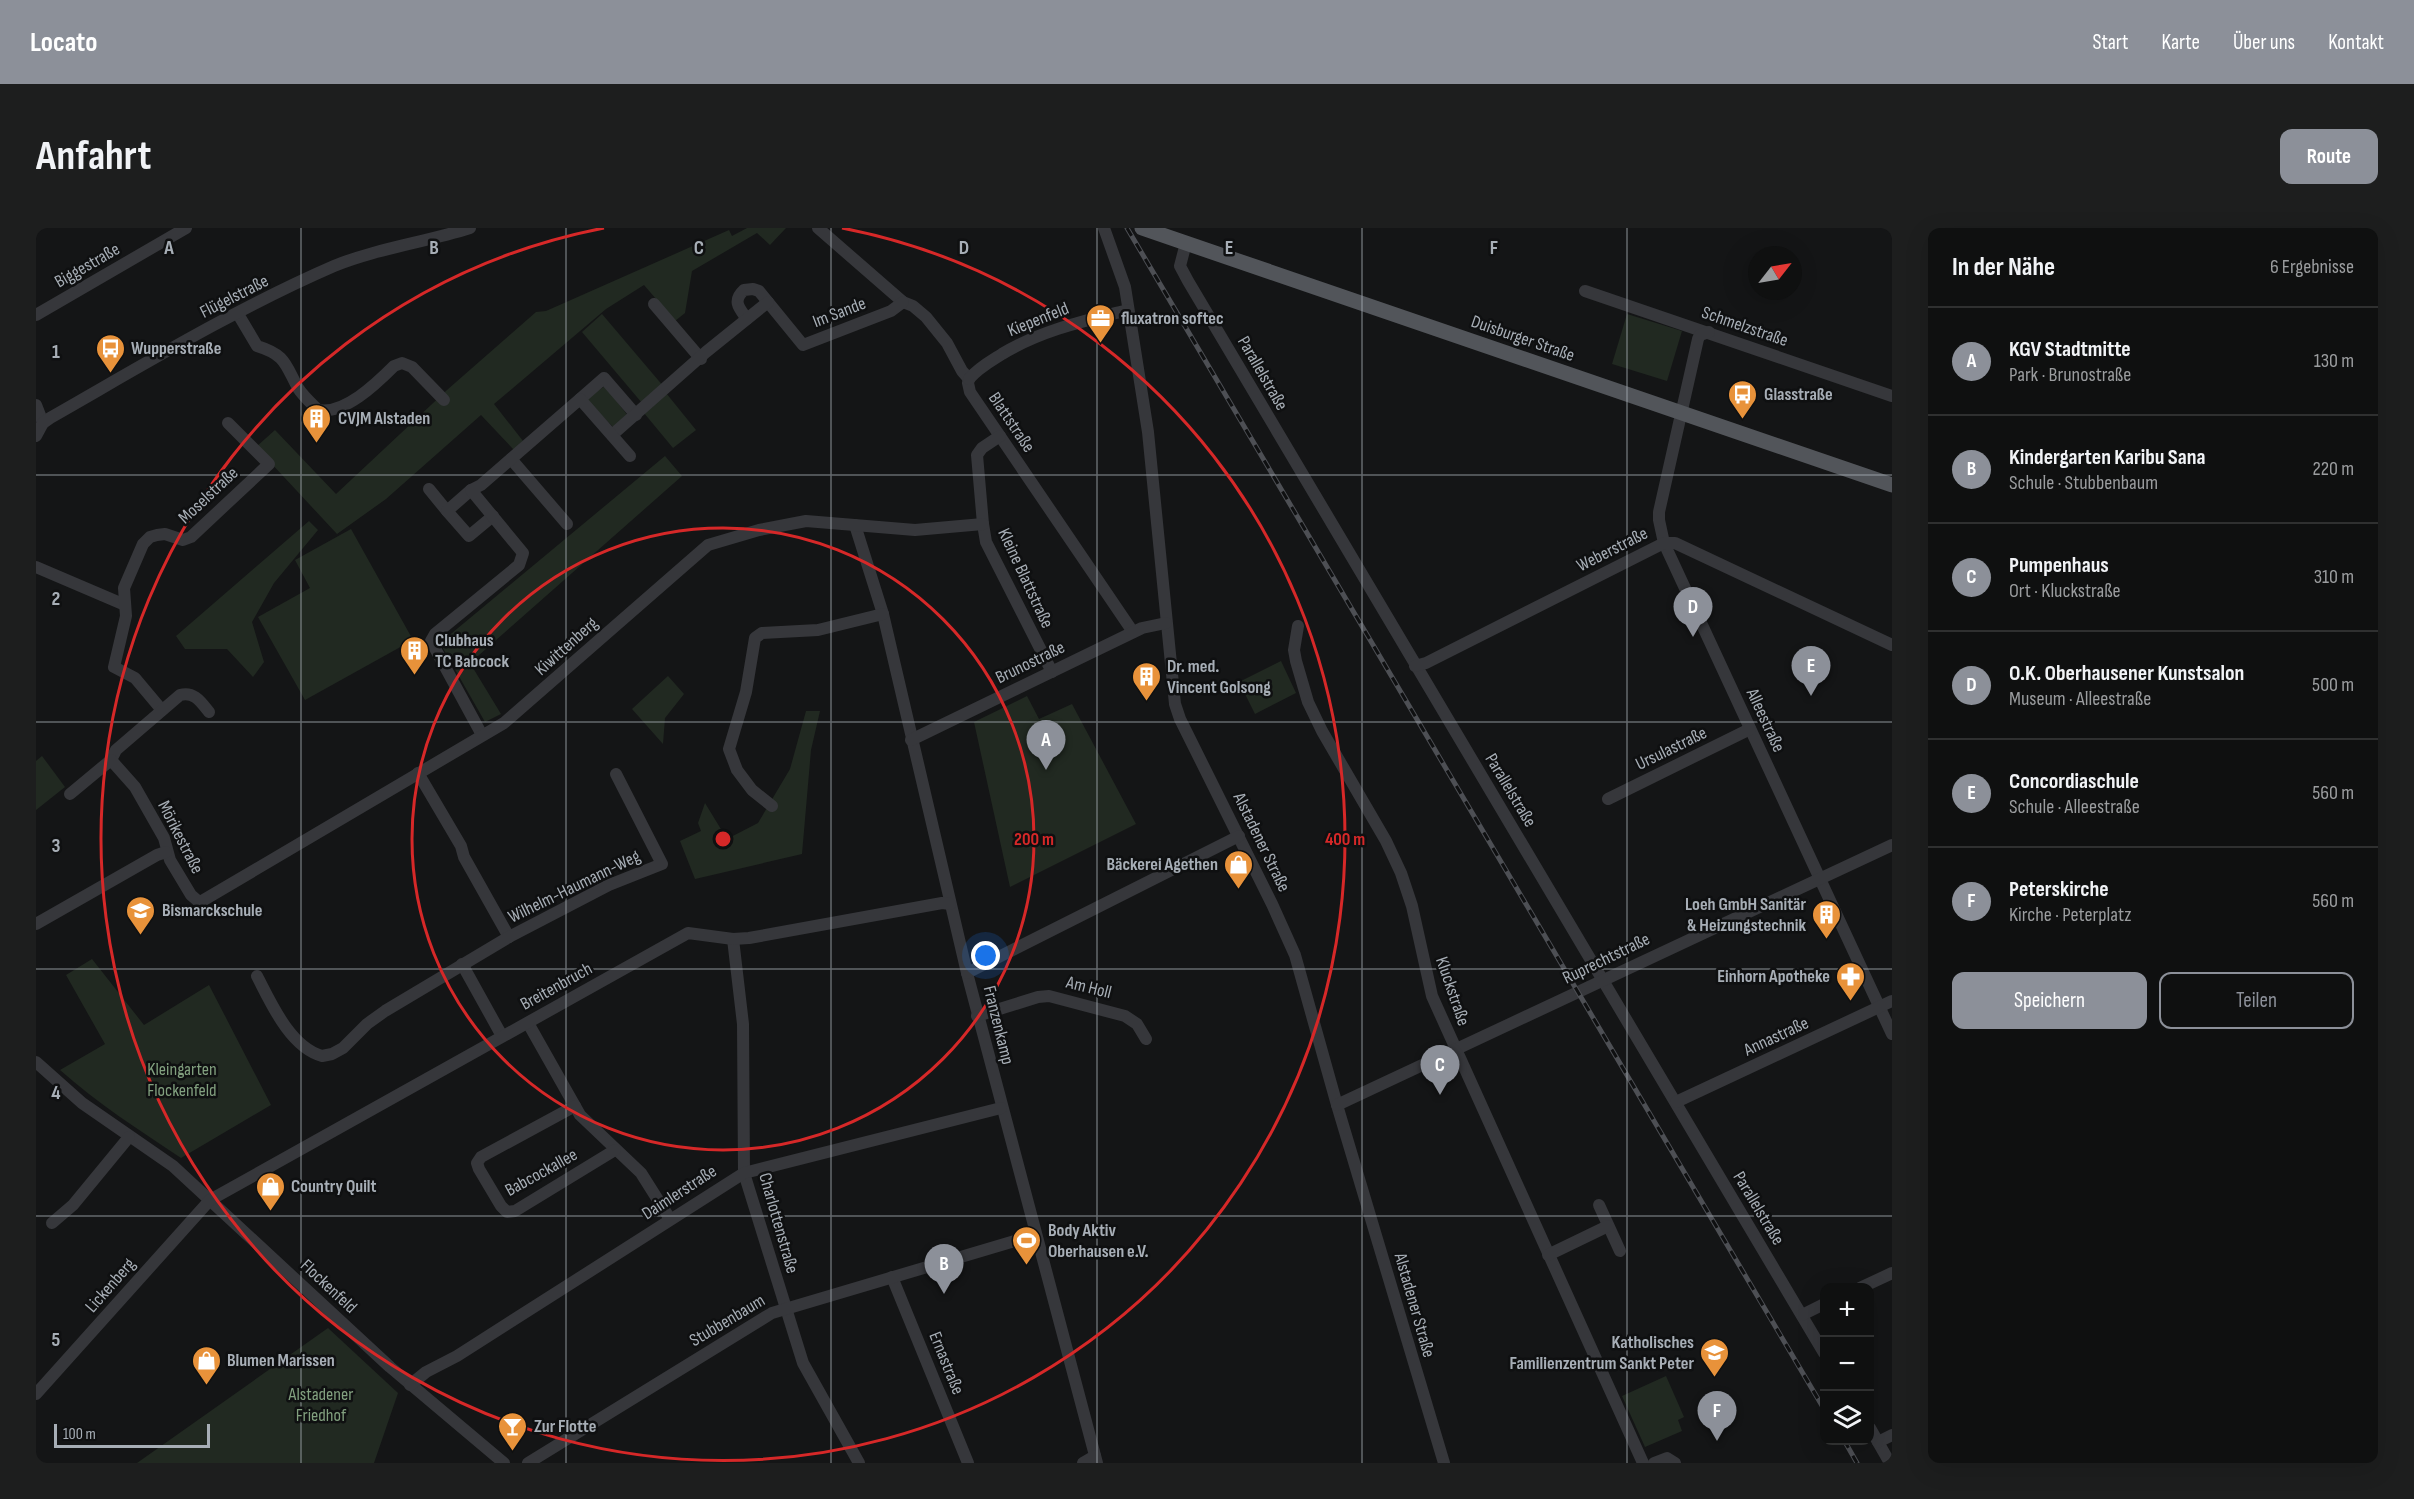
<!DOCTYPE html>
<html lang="de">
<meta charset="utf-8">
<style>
:root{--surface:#0f1010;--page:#1d1e1e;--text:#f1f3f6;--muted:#9b9d9f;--line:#2f3030;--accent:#8c9099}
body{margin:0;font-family:"Sofia Sans Condensed",sans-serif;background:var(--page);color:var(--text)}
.controls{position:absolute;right:18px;bottom:18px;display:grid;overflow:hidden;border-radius:12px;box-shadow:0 6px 24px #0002}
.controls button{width:54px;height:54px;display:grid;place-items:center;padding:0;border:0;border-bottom:2px solid var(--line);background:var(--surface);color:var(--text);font:30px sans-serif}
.compass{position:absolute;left:1712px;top:18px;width:54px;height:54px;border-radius:50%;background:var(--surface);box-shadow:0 6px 24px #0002;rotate:59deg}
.scale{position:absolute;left:18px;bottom:15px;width:156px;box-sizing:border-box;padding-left:6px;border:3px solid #a7aeb6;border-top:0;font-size:16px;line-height:21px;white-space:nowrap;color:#a7aeb6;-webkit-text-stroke:4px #0f1011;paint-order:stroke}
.you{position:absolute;left:950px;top:728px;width:21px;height:21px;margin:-15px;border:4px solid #fff;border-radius:50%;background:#1a73e8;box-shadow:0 0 0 9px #1a73e833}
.badge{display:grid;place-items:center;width:39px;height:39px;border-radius:50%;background:var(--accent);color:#fff;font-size:20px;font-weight:700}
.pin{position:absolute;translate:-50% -50px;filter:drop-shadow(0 2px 3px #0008)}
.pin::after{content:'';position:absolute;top:32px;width:21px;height:18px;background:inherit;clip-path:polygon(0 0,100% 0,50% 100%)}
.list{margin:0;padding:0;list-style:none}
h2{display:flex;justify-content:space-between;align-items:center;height:78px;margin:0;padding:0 24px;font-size:26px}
h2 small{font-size:20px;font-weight:400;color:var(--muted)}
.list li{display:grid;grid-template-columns:39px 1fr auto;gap:18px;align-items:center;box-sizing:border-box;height:108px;padding:0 24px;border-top:2px solid var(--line)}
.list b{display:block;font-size:22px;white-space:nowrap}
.list p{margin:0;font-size:20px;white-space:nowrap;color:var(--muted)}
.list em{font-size:20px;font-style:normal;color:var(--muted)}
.actions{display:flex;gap:12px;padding:18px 24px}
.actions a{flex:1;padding:14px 0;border:2px solid var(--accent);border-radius:12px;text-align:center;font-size:21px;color:var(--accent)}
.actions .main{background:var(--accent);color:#fff}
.icon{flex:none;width:33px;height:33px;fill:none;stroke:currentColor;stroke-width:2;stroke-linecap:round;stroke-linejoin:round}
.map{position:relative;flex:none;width:1856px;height:1235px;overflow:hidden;border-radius:12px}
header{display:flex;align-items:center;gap:36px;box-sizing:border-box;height:84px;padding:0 30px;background:var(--accent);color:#fff}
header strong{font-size:28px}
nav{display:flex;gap:33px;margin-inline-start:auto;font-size:21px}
.intro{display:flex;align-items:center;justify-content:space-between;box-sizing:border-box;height:144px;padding:0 36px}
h1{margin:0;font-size:42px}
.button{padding:15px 27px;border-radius:12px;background:var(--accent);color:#fff;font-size:21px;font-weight:700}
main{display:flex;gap:36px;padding:0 36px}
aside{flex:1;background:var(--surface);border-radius:12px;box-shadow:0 6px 24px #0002}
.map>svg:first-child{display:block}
.green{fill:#212921}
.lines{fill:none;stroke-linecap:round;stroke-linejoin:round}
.minor{stroke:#36373b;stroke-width:12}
.major{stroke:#52555a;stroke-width:15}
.rail-casing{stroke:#4d4f54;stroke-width:5}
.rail{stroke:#0f1011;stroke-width:3;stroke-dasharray:9;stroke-linecap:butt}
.grid{fill:none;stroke:#a7aeb6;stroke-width:1.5;stroke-opacity:0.55}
.ring{fill:none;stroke:#d62828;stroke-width:3}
.labels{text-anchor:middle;stroke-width:5;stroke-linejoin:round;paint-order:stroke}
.street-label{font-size:18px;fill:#a7aeb6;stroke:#0f1011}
.poi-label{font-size:18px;font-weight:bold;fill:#a7aeb6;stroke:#0f1011;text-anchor:start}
.park-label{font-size:18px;fill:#82a07f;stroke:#0f1011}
.grid-label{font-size:20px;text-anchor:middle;font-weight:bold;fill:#a7aeb6;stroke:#0f1011;stroke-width:5;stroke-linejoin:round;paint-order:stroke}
.centre{fill:#d62828;stroke:#0f1011;stroke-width:3}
.ring-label{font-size:18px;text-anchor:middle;font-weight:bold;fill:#d62828;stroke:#0f1011;stroke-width:5;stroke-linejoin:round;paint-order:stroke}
</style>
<header>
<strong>Locato</strong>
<nav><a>Start</a><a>Karte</a><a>Über uns</a><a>Kontakt</a></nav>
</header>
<div class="intro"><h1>Anfahrt</h1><a class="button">Route</a></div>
<main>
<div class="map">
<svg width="1856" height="1235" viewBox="0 0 1856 1235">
<rect width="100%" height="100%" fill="#141516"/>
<g class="green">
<polygon points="711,0 750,0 734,17 721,5 656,43 649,85 639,93 608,57 570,81 458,176 487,213 478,222 445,187 350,271 301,306 220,219 239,202 300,266 411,162 500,84 510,83 693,2 696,8"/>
<polygon points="566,86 628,159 606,175 546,104"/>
<polygon points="1591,86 1646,103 1631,153 1576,136"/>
<polygon points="569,158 592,188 578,200 551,172 552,169"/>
<polygon points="630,165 660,202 637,220 608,185"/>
<polygon points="629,228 646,248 434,435 465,486 449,494 404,415"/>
<polygon points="273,293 282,302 238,355 216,394 228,434 217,449 191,421 149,421 140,408"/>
<polygon points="315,301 377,412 269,472 222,389 274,360 259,332"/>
<polygon points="1245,433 1260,465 1219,486 1203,454"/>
<polygon points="632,448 648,466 629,490 627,516 596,481"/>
<polygon points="991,468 1003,491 1036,476 1100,596 974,659 938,494"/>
<polygon points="770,483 784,483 775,522 766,626 659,651 644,613 665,603 662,595 669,575 691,611 722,595 754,541"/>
<polygon points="6,528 29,559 0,582 0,533"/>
<path d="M56 731 108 797 173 757 235 877 145 930C103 902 61 875 24 842L69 816 30 747Z"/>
<polygon points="292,1100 362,1165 338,1235 101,1235"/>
<polygon points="1630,1148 1648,1189 1642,1192 1646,1203 1609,1219 1586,1168"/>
</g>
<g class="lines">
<g class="minor">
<polyline points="782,0 867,74 877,78 890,89 911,115 926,143 933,151"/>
<polyline points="1068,0 1089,59 1112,204 1139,476 1144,491 1236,676 1259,727 1301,877 1408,1235"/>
<polyline points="1150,15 1144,38 1152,53 1788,1125"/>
<polyline points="1549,63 1856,168"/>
<polyline points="618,76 665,131"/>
<path d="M202 86 221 118C250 127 249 136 262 160 267 168 275 175 282 182 308 187 340 156 358 138L366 135 376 139 408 172"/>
<polyline points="0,87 150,0"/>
<path d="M711 91C703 80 696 73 708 62L717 61 723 63 767 117 855 83 867 74"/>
<polyline points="1673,104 1664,107 1662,111 1623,284 1623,292 1628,315 1856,806"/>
<polyline points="933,151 932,155 934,164 1097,404"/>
<path d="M933 151C942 140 955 133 966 126 1006 102 1048 93 1092 82"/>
<polyline points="544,171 568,150 600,187"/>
<polyline points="0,177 7,195"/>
<polyline points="576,207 670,124 732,74"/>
<path d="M0 208 7 195 14 190C107 137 199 81 298 38 339 21 390 14 434 0"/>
<polyline points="964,208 946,220 941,227 947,296 950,314 1016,444"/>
<polyline points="475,231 531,296"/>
<polyline points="393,261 411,283"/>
<polyline points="435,262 411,283 433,308 457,288"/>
<polyline points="819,297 847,386 931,745 1061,1235"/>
<polyline points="0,339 89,377"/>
<polyline points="1262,398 1258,422 1260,433 1272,474 1286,503 1350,613 1365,645 1376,678 1396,768 1607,1235"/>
<polyline points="1379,438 1390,435 1628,315 1639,315 1856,417"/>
<polyline points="125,481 99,450 78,439 90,388 88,360 107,316 114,309 121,307 129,306 147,312 155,309 233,236 192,195"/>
<polyline points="446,507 395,413 399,406 483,337 487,325 435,262 445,257 544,171 594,228"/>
<polyline points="875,512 1106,400 1130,395"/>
<path d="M75 532 80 522 144 467C158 463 165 474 173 484"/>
<polyline points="382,545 425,618 428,629 473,709"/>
<polyline points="34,566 75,532 99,559 128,610 134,632 155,667 162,673 166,673 468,495 672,317 723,302 770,293 879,302 947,296"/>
<polyline points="1572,571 1714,501"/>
<polyline points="736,578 716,562 701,542 693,521 710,464 719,410 726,405 782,402 847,386"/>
<polyline points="0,696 121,627 130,624"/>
<polyline points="697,711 707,796 708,945 767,1135 823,1235"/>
<polyline points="426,736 466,808"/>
<polyline points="931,745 1203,608"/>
<path d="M221 748C235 775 254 819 286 828L296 826 307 820 331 796 349 783 473 709 573 657 626 636 580 546"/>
<polyline points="941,788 1002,769 1013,768 1089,788 1101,796 1110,811"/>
<polyline points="492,795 544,887 605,945 634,991"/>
<polyline points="0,834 46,875 137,938 354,1139 468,1235"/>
<polyline points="1640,874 1856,773"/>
<polyline points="1301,877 1856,617"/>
<polyline points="539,878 445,929 441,935 443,941 465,978 471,984 479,983 579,922"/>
<polyline points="1563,977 1584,1023"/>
<polyline points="16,995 37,977 93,909"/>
<polyline points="1512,1027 1572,998"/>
<polyline points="856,1049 932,1235"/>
<polyline points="1824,1060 1856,1045"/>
<polyline points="1766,1087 1788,1076"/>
<polyline points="374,1157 390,1144 421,1128 708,945 965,880"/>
<polyline points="0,1166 174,972 652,705 697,711 713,710 906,675 914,676"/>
<polyline points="1834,1200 1854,1235"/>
<polyline points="1842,1214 1856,1207"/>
<polyline points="492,1235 736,1085 999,1007"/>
<polyline points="1047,1235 1059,1228"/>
<polyline points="1618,1235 1631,1230 1639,1235"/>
</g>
<polyline class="major" points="1106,0 1856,257"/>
<defs>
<g id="rail">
<polyline points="1091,0 1788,1181"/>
<polyline points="1808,1212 1821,1235"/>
</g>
</defs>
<use href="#rail" class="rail-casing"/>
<use href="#rail" class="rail"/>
</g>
<path class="grid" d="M265 0V1235M530 0V1235M795 0V1235M1061 0V1235M1326 0V1235M1591 0V1235M0 247H1856M0 494H1856M0 741H1856M0 988H1856"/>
<g class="ring">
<circle cx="687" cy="611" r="311"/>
<path d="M806 0A622 622 0 1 1 568 0"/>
</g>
<defs>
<symbol id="office-pin" viewBox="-11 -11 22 30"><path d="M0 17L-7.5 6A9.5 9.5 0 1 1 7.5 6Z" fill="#e8923a" stroke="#0f1011"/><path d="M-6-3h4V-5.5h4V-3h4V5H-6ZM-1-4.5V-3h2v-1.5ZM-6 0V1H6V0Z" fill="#fff"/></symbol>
<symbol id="bus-pin" viewBox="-11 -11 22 30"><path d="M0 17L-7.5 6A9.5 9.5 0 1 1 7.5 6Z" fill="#e8923a" stroke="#0f1011"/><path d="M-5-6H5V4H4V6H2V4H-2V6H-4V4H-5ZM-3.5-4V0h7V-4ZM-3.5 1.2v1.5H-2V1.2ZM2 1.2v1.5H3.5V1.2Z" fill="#fff"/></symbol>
<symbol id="building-pin" viewBox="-11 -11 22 30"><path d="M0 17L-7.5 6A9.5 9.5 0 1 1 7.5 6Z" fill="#e8923a" stroke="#0f1011"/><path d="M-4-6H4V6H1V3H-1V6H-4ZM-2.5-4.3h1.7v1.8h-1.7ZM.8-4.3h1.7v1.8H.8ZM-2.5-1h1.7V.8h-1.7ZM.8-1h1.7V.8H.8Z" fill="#fff"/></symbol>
<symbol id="shop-pin" viewBox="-11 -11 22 30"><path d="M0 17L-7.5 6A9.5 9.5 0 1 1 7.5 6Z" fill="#e8923a" stroke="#0f1011"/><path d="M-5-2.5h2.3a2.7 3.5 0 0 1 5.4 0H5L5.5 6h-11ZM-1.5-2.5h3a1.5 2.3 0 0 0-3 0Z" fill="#fff"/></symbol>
<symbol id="school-pin" viewBox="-11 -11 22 30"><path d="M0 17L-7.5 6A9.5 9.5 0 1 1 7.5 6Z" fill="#e8923a" stroke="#0f1011"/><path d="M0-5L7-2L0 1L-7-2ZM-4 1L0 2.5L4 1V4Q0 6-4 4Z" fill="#fff"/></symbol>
<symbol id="pharmacy-pin" viewBox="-11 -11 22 30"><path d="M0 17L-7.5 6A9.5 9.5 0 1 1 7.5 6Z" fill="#e8923a" stroke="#0f1011"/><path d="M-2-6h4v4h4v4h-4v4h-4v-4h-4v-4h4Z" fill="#fff"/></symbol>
<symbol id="stadium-pin" viewBox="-11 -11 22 30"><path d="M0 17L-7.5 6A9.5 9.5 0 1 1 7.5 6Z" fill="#e8923a" stroke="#0f1011"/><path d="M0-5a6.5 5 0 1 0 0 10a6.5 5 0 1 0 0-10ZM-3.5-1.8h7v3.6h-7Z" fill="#fff"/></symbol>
<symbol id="bar-pin" viewBox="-11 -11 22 30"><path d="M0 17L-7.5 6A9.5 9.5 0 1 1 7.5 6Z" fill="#e8923a" stroke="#0f1011"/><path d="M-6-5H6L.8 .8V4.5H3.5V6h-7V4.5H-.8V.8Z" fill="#fff"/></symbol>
</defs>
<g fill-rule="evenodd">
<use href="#office-pin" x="1048" y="74" width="33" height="45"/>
<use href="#bus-pin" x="58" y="104" width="33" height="45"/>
<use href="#bus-pin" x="1690" y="150" width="33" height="45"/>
<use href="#building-pin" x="264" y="174" width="33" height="45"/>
<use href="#building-pin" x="362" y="406" width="33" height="45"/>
<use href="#building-pin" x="1094" y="432" width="33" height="45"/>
<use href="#shop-pin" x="1186" y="620" width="33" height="45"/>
<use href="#school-pin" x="88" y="666" width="33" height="45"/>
<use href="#building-pin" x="1774" y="670" width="33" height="45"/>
<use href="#pharmacy-pin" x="1798" y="732" width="33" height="45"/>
<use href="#shop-pin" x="218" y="942" width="33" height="45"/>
<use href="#stadium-pin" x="974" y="996" width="33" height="45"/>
<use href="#school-pin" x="1662" y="1108" width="33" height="45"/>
<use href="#shop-pin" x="154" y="1116" width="33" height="45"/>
<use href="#bar-pin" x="460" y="1182" width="33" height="45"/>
</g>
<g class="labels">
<g class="street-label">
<text transform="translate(51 37) rotate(-30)" y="6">Biggestraße</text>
<text transform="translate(198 68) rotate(-27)" y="6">Flügelstraße</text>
<text transform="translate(803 84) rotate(-21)" y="6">Im Sande</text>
<text transform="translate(1002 91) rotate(-22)" y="6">Kiepenfeld</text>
<text transform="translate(1709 98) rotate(19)" y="6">Schmelzstraße</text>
<text transform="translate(1487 110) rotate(19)" y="6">Duisburger Straße</text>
<text transform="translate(1227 145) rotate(60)" y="6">Parallelstraße</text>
<text transform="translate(976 194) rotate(56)" y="6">Blattstraße</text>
<text transform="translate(172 267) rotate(-43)" y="6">Moselstraße</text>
<text transform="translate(1576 321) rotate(-27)" y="6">Weberstraße</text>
<text transform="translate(990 350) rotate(65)" y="6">Kleine Blattstraße</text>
<text transform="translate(530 418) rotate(-42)" y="6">Kiwittenberg</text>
<text transform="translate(994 434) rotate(-26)" y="6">Brunostraße</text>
<text transform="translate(1730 492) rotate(65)" y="6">Alleestraße</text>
<text transform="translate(1635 520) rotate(-26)" y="6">Ursulastraße</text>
<text transform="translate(1475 562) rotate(59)" y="6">Parallelstraße</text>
<text transform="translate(145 609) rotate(63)" y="6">Mörikestraße</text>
<text transform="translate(1226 614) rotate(64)" y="6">Alstadener Straße</text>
<text transform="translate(538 658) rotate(-26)" y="6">Wilhelm-Haumann-Weg</text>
<text transform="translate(1570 730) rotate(-26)" y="6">Ruprechtstraße</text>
<text transform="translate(520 758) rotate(-29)" y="6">Breitenbruch</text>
<text transform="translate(1053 759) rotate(14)" y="6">Am Holl</text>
<text transform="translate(1417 763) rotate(71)" y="6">Kluckstraße</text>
<text transform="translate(963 797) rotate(76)" y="6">Franzenkamp</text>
<text transform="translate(1740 808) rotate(-25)" y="6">Annastraße</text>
<text transform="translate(505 944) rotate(-29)" y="6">Babcockallee</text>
<text transform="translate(643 964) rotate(-33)" y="6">Daimlerstraße</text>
<text transform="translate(1723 980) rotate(59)" y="6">Parallelstraße</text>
<text transform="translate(743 995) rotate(74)" y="6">Charlottenstraße</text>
<text transform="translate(74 1057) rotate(-49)" y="6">Lickenberg</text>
<text transform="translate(293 1058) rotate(43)" y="6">Flockenfeld</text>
<text transform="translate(1379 1077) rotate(74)" y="6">Alstadener Straße</text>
<text transform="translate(691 1092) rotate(-31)" y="6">Stubbenbaum</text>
<text transform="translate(911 1135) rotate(68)" y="6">Ernastraße</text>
</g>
<g class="poi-label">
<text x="1085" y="96">fluxatron softec</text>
<text x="95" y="126">Wupperstraße</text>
<text x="1728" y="172">Glasstraße</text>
<text x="302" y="196">CVJM Alstaden</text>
<text x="399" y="418">Clubhaus<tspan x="399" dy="21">TC Babcock</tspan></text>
<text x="1131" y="444">Dr. med.<tspan x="1131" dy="21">Vincent Golsong</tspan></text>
<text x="1182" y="642" text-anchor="end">Bäckerei Agethen</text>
<text x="1770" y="682" text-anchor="end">Loeh GmbH Sanitär<tspan x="1770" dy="21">&amp; Heizungstechnik</tspan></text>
<text x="126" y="688">Bismarckschule</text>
<text x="1794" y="754" text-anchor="end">Einhorn Apotheke</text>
<text x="255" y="964">Country Quilt</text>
<text x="1012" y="1008">Body Aktiv<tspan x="1012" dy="21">Oberhausen e.V.</tspan></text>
<text x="1658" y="1120" text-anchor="end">Katholisches<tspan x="1658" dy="21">Familienzentrum Sankt Peter</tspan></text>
<text x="191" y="1138">Blumen Marissen</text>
<text x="498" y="1204">Zur Flotte</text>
</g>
<g class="park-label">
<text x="146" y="847">Kleingarten<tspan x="146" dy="21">Flockenfeld</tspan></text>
<text x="285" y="1172">Alstadener<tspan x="285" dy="21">Friedhof</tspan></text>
</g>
</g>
<g class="grid-label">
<text x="133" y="26">A</text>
<text x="398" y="26">B</text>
<text x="663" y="26">C</text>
<text x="928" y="26">D</text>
<text x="1193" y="26">E</text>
<text x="1458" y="26">F</text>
<text x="20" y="130">1</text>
<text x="20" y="377">2</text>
<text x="20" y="624">3</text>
<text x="20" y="871">4</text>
<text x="20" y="1118">5</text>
</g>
<circle cx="687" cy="611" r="9" class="centre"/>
<g class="ring-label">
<text x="998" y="617">200 m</text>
<text x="1309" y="617">400 m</text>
</g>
</svg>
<div class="controls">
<button>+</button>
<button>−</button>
<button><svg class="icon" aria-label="layers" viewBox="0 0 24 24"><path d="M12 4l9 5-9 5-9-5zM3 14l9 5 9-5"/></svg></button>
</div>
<svg class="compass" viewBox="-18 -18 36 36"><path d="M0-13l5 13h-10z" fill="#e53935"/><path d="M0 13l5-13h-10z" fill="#9b9d9f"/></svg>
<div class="scale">100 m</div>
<div class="you"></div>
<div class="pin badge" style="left:1010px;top:542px">A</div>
<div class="pin badge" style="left:908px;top:1066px">B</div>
<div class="pin badge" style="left:1404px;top:867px">C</div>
<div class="pin badge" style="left:1657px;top:409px">D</div>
<div class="pin badge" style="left:1775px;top:468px">E</div>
<div class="pin badge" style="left:1681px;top:1213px">F</div>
</div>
<aside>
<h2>In der Nähe<small>6 Ergebnisse</small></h2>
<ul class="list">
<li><span class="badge">A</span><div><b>KGV Stadtmitte</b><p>Park · Brunostraße</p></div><em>130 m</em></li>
<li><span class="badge">B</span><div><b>Kindergarten Karibu Sana</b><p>Schule · Stubbenbaum</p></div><em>220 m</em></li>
<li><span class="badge">C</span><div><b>Pumpenhaus</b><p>Ort · Kluckstraße</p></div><em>310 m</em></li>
<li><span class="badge">D</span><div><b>O.K. Oberhausener Kunstsalon</b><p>Museum · Alleestraße</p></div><em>500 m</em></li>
<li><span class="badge">E</span><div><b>Concordiaschule</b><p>Schule · Alleestraße</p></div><em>560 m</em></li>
<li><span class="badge">F</span><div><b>Peterskirche</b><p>Kirche · Peterplatz</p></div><em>560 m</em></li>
</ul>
<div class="actions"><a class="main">Speichern</a><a>Teilen</a></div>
</aside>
</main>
